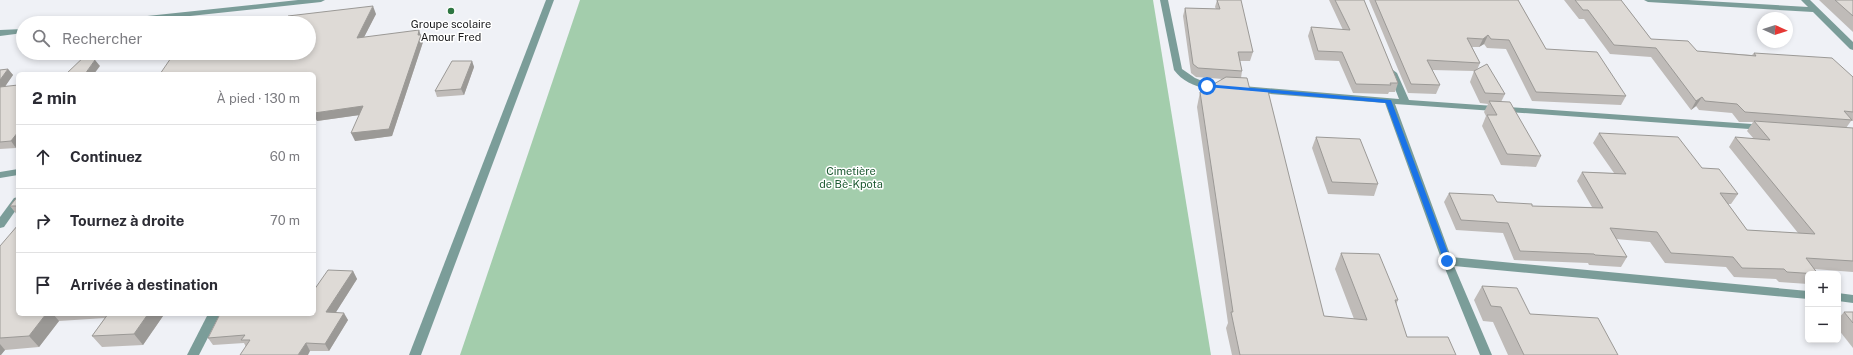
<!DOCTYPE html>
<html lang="fr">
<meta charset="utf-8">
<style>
:root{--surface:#fff;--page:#f7f7f7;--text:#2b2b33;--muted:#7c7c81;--line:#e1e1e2}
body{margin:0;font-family:"Public Sans",sans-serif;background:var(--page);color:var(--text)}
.controls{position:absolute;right:12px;bottom:12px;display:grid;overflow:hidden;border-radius:6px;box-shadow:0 2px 6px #0003}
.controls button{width:36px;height:36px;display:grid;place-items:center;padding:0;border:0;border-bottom:1px solid var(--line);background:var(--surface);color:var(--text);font:20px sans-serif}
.compass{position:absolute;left:1757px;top:12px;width:36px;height:36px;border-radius:50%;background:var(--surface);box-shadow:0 2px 6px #0003;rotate:93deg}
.stop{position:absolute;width:12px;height:12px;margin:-9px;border:3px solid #1a73e8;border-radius:50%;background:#fff}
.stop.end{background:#1a73e8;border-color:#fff;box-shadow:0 1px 4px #0008}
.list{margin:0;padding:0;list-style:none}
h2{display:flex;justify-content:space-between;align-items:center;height:52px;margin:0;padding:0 16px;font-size:17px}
h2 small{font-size:13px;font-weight:400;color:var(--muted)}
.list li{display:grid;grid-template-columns:26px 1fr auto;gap:12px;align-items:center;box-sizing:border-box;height:64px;padding:0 16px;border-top:1px solid var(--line)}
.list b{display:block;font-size:15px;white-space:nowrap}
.list em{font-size:13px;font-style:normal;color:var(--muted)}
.icon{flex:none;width:22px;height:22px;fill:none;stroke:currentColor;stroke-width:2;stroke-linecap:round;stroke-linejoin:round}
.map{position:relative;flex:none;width:1853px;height:355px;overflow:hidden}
.search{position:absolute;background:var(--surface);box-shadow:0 2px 6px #0003;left:16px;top:16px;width:300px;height:44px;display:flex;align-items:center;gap:10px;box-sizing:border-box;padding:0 14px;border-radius:22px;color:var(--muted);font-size:15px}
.panel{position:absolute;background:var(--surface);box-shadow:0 2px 6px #0003;left:16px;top:72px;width:300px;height:244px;border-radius:6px}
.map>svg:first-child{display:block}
.green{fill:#a3cdac}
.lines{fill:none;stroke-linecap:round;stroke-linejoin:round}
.street{fill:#7b9d99;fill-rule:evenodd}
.wall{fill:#bfbbb8}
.shaded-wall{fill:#9b9996}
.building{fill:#dedad6;stroke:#9b9996}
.route{fill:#1a73e8}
.poi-dot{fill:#2e7642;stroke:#fff;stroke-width:1.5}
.labels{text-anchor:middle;stroke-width:3;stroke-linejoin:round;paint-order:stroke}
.poi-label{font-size:11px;fill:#191a1c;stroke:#fff}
.park-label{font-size:11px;fill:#1d5a32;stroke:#fff}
</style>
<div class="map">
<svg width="1853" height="355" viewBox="0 0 1853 355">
<rect width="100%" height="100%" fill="#eff1f6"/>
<polygon class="green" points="580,0 1153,0 1211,355 460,355"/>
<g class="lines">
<g class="street">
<polygon points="298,0 325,0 321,2 124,23 96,23 100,21"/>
<polygon points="546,0 554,0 421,355 409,355"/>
<path d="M1160 0H1168L1182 69 1195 78 1207 83 1399 99 1389 73 1393 70 1397 73 1409 100 1766 125 1768 127 1763 130 1395 104 1451 257 1808 291V299L1454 266 1492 355H1480L1442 261 1385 103 1207 89C1194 86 1182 81 1174 70Z"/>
<polygon points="1644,0 1688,0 1808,7 1801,0 1810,0 1853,42 1853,50 1850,49 1813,12 1648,2"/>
<polygon points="23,29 23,33 0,36 0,30"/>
<polygon points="18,169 18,175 0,178 0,172"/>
<polygon points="18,197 18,207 4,227 0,228 0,217 14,198"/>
<polygon points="1838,293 1853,295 1853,303 1838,301"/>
<polygon points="208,314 220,314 199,355 187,355"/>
</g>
</g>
<g class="wall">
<polygon points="1217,0 1237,0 1253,52 1250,61 1240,61 1242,71 1241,78 1250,90 1324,316 1354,319 1335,269 1341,253 1398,300 1396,305 1407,337 1456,355 1232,355 1226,328 1228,323 1197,107 1200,92 1223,79 1196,77 1191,73 1183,16 1185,8 1216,9 1215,7"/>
<polygon points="1329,0 1364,0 1398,83 1395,92 1389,92 1388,94 1353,93 1339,61 1315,60 1308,36 1311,27 1343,30"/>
<polygon points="1369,0 1518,0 1546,49 1626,96 1621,105 1532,101 1506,49 1487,48 1484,44 1479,47 1472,47 1480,63 1477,70 1505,94 1501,102 1541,156 1536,167 1501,165 1482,126 1486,116 1484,112 1488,104 1480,103 1470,82 1474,71 1432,70 1440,85 1436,94 1408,93"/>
<polygon points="1564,0 1621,0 1651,39 1697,51 1752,55 1754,53 1853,77 1853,121 1851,121 1846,128 1853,128 1853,272 1814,269 1818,274 1808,274 1808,284 1779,282 1776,279 1734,277 1726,267 1665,263 1650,242 1616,239 1627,257 1621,267 1589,265 1588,263 1514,260 1503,233 1456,230 1444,202 1449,193 1497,202 1532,206 1592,207 1577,181 1582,172 1614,173 1593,143 1599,133 1702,168 1738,194 1731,204 1728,204 1747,230 1798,233 1729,147 1735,137 1754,139 1747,131 1753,122 1739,122 1732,113 1699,110 1696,106 1691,110 1651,57 1610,54 1584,19 1579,19"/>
<polygon points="1819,0 1853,0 1853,32"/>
<polygon points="376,14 364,37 422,38 423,42 392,136 355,141 359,115 317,121 316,119 314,119 314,74 176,55"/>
<polygon points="472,61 474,67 464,95 437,97 435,91"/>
<polygon points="8,69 13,75 5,86 16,148 0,149 0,70"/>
<polygon points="1316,137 1378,184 1374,196 1328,194 1312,148"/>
<polygon points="18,196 18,216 10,206"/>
<polygon points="0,246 18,314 168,314 167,316 163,316 143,345 102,347 92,336 105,318 59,321 39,347 5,350 0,355"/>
<polygon points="353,271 357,279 336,312 348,320 329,351 310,351 246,347 244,343 213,345 208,338 314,314"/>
<polygon points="1482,286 1530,314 1618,355 1508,355 1493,322 1483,321 1474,300"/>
<polygon points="1844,312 1853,312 1853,348 1838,329 1838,319"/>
</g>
<g class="shaded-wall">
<polygon points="373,6 376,14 360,45 357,38"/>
<polygon points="419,30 423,42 392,136 355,141 351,133"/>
<polygon points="1488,35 1484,44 1479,47 1483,39"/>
<polygon points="95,60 100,66 94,74 85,74"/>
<polygon points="472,61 474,67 464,95 461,89"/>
<polygon points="8,69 13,75 0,94 0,80"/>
<polygon points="1702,97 1696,106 1691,110 1696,101"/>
<polygon points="363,106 367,114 317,121 314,115 314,113"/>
<polygon points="18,132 18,146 16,148 11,141"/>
<polygon points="353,271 357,279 331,320 326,312"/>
<polygon points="344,313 348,320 329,351 325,344"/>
<polygon points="46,314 53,314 59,321 39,347 29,336"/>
<polygon points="148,314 161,314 163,316 143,345 134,334"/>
<polygon points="306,343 310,351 308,355 298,355"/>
<polygon points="0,344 5,350 1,355 0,355"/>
</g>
<g class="building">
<polygon points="1217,0 1241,0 1253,52 1238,52 1242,71 1198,68 1193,64 1185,8 1220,9"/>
<polygon points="1335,0 1364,0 1398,83 1390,83 1391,85 1356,84 1342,52 1318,51 1311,27 1350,30"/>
<polygon points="1375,0 1518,0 1546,49 1597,52 1626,96 1536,92 1509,40 1491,39 1488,35 1483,39 1467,38 1480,63 1427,60 1440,85 1411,84"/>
<polygon points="1575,0 1621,0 1651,39 1688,41 1697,51 1756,56 1754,53 1832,58 1853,77 1853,112 1844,111 1852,120 1745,112 1737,104 1705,101 1702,97 1696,101 1656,48 1614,45 1588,10 1583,10"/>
<polygon points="1835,0 1853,0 1853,16"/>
<polygon points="373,6 357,38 419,30 418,35 421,35 389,129 351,133 363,106 314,113 315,111 314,111 314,74 160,74 173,55 176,55 177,53 309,53 309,23 284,23 288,16"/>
<polygon points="88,53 95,60 85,74 66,74"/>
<polygon points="452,61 472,61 461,89 435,91"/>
<polygon points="1487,64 1505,94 1485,93 1474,71"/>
<polygon points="8,69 0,80 0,70"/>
<polygon points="1226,77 1247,78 1250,90 1268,91 1324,316 1367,320 1341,253 1379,254 1398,300 1395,300 1407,337 1448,337 1456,355 1240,355 1231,312 1233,312 1200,92"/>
<polygon points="18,85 18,132 11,141 0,142 0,87"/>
<polygon points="1489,101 1510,102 1541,156 1507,154 1487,115 1497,115"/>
<polygon points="1754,121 1853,128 1853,261 1806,258 1818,274 1787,272 1784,269 1742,268 1733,257 1671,253 1657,232 1610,228 1627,257 1595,255 1594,254 1520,251 1508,223 1461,220 1449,193 1493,195 1497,202 1532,204 1532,206 1603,208 1582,172 1626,174 1599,133 1678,137 1702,168 1719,169 1738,194 1720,193 1747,230 1815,234 1735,137 1770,140"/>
<polygon points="1316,137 1360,139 1378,184 1332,182"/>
<polygon points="18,196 18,206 10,206"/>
<polygon points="18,225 18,314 46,314 29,336 0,338 0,246"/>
<polygon points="328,270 353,271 326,312 344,313 325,344 306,343 298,355 240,355 250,340 241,340 245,335 208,338 220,314 314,314 314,290"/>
<polygon points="1482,286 1517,288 1530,314 1598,318 1618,355 1524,355 1501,307 1491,306"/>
<polygon points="1844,312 1853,312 1853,323"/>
<polygon points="108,314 148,314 134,334 92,336"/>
</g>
<polygon class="route" points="1205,84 1391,100 1451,261 1450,263 1445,263 1444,261 1386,103 1207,87 1205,87"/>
<circle class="poi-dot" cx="451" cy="11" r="4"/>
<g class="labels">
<g class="poi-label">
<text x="451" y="28">Groupe scolaire<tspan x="451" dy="13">Amour Fred</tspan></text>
</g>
<g class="park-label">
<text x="851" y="175">Cimetière<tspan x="851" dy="13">de Bè-Kpota</tspan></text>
</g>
</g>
</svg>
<div class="controls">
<button>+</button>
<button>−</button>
</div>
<svg class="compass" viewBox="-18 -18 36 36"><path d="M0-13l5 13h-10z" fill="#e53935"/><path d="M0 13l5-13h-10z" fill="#7c7c81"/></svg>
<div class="stop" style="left:1207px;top:86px"></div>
<div class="stop end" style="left:1447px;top:261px"></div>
<div class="search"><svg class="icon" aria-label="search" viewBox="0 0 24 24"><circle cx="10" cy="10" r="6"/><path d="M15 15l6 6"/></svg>Rechercher</div>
<section class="panel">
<h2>2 min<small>À pied · 130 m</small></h2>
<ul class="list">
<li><svg class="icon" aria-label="ahead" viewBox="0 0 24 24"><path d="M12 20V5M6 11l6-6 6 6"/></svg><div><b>Continuez</b></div><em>60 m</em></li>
<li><svg class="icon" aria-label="right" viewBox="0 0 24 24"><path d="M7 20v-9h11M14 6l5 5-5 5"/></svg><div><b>Tournez à droite</b></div><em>70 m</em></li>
<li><svg class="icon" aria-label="arrive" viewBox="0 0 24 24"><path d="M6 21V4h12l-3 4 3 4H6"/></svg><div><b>Arrivée à destination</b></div></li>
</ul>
</section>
</div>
